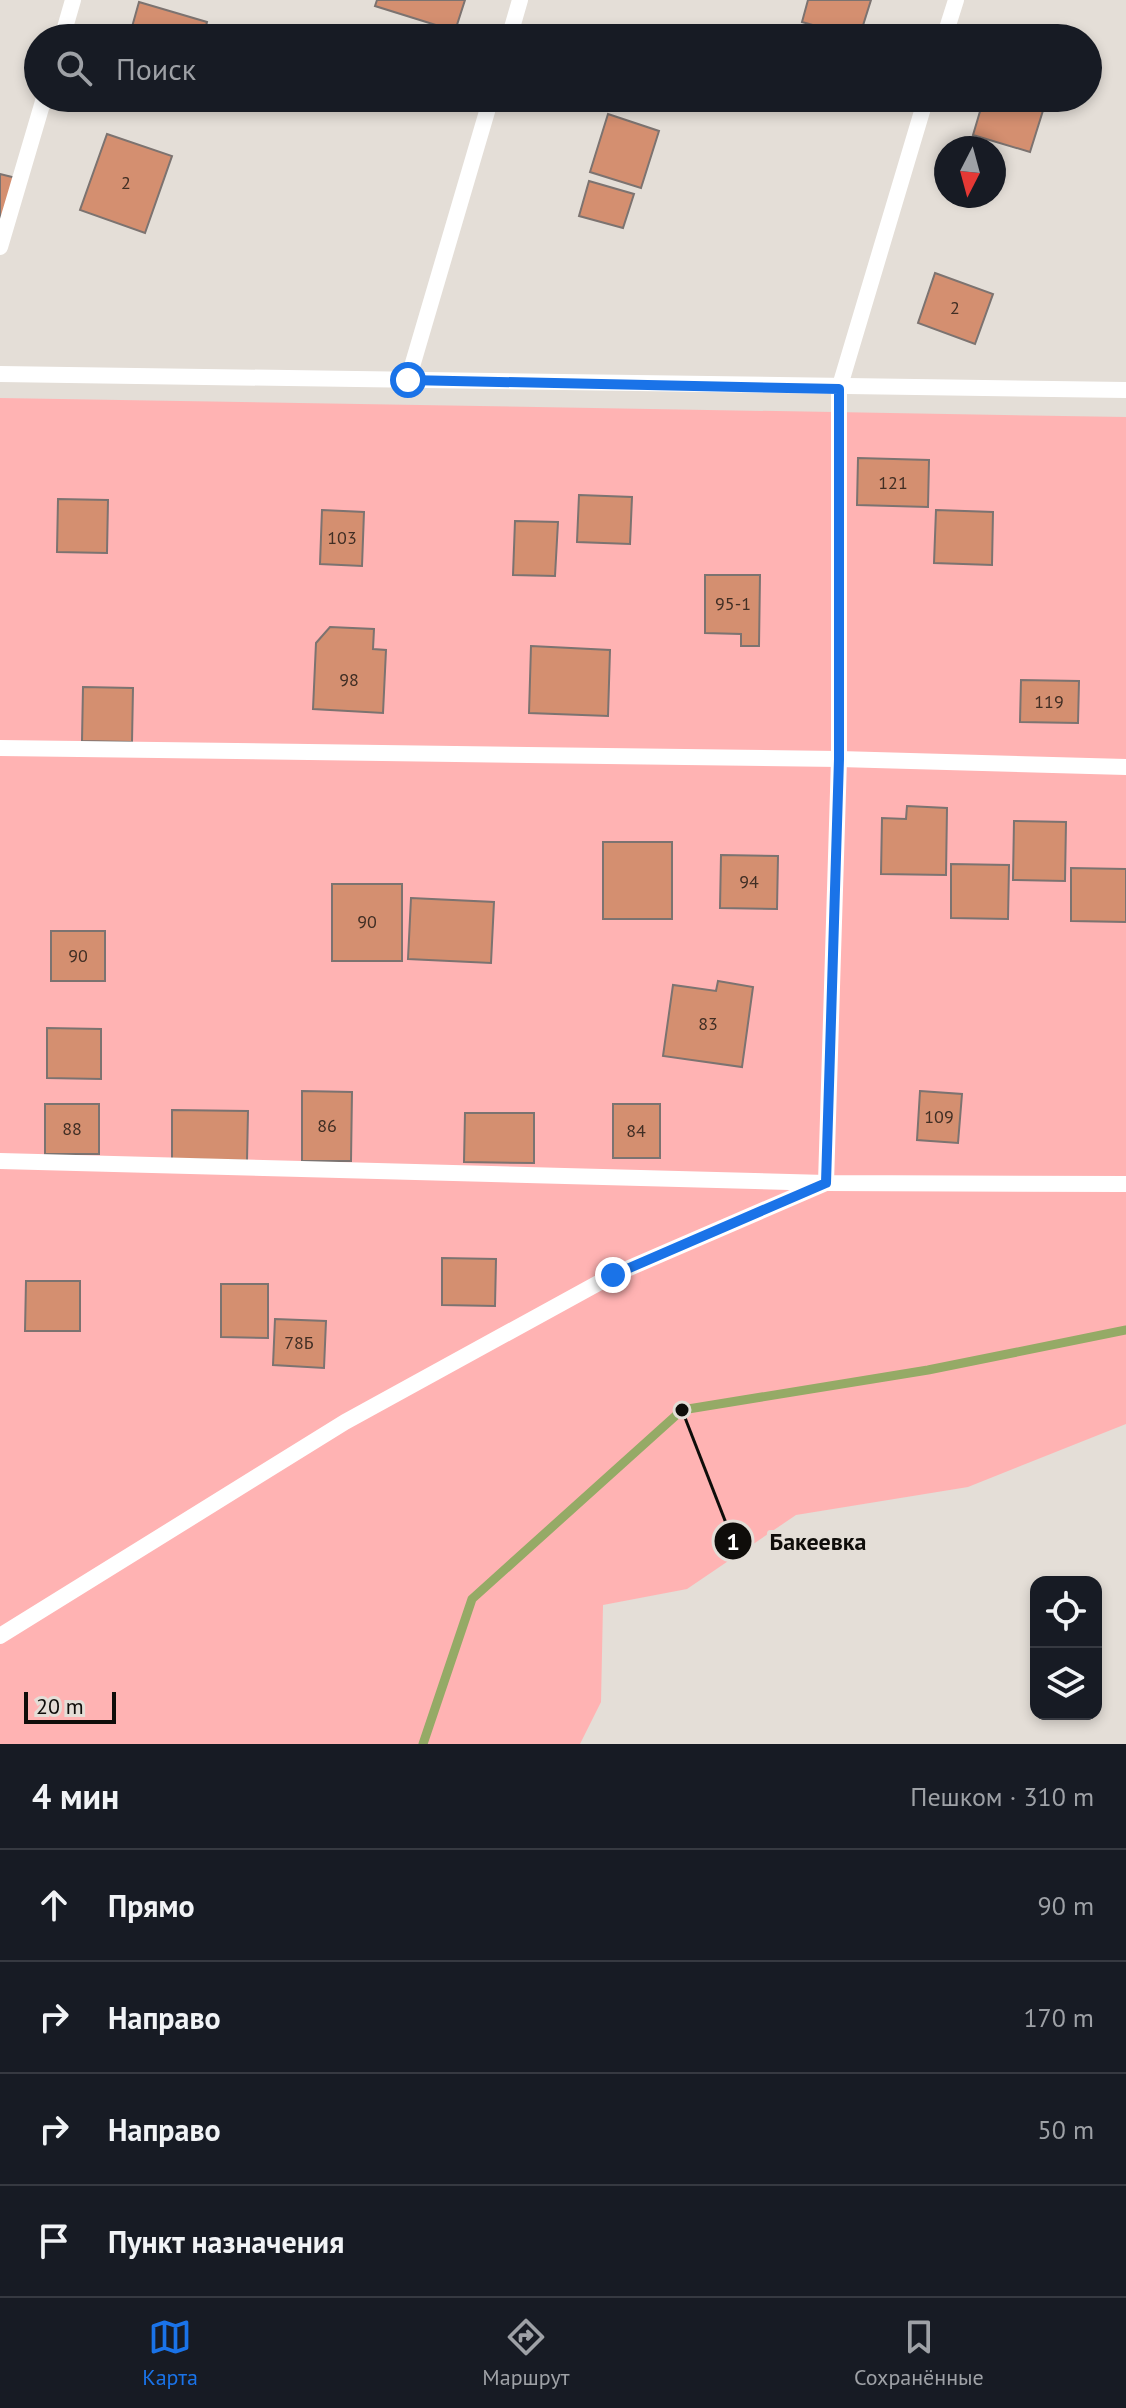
<!DOCTYPE html>
<html lang="ru">
<meta charset="utf-8">
<style>
:root{--surface:#171b24;--page:#20242c;--text:#f1f3f6;--muted:#9ea1a6;--line:#363941;--accent:#1a73e8}
body{margin:0;font-family:"PT Sans",sans-serif;background:var(--page);color:var(--text)}
.controls{position:absolute;right:24px;bottom:24px;display:grid;overflow:hidden;border-radius:16px;box-shadow:0 4px 12px #0003}
.controls button{width:72px;height:72px;display:grid;place-items:center;padding:0;border:0;border-bottom:2px solid var(--line);background:var(--surface);color:var(--text);font:40px sans-serif}
.compass{position:absolute;left:934px;top:136px;width:72px;height:72px;border-radius:50%;background:var(--surface);box-shadow:0 4px 12px #0003;rotate:186deg}
.scale{position:absolute;left:24px;bottom:20px;width:92px;box-sizing:border-box;padding-left:8px;border:4px solid #0f0d0a;border-top:0;font-size:22px;line-height:28px;white-space:nowrap;color:#0f0d0a;-webkit-text-stroke:6px #e4ded7;paint-order:stroke}
.stop{position:absolute;width:24px;height:24px;margin:-18px;border:6px solid #1a73e8;border-radius:50%;background:#fff}
.stop.end{background:#1a73e8;border-color:#fff;box-shadow:0 2px 8px #0008}
.list{margin:0;padding:0;list-style:none}
h2{display:flex;justify-content:space-between;align-items:center;height:104px;margin:0;padding:0 32px;font-size:34px}
h2 small{font-size:26px;font-weight:400;color:var(--muted)}
.list li{display:grid;grid-template-columns:52px 1fr auto;gap:24px;align-items:center;box-sizing:border-box;height:112px;padding:0 32px;border-top:2px solid var(--line)}
.list b{display:block;font-size:30px;white-space:nowrap}
.list em{font-size:26px;font-style:normal;color:var(--muted)}
.icon{flex:none;width:44px;height:44px;fill:none;stroke:currentColor;stroke-width:2;stroke-linecap:round;stroke-linejoin:round}
.map{position:relative;flex:none;width:1126px;height:1744px;overflow:hidden}
.search{position:absolute;background:var(--surface);box-shadow:0 4px 12px #0003;left:24px;right:24px;top:24px;height:88px;display:flex;align-items:center;gap:20px;box-sizing:border-box;padding:0 28px;border-radius:44px;color:var(--muted);font-size:30px}
.sheet{height:552px;background:var(--surface)}
nav{display:flex;justify-content:space-around;align-items:center;box-sizing:border-box;height:112px;border-top:2px solid var(--line);background:var(--surface);font-size:22px;color:var(--muted)}
nav a{display:grid;justify-items:center;gap:4px}
nav .on{color:var(--accent)}
.map>svg:first-child{display:block}
.green{fill:#ffb3b3}
.lines{fill:none;stroke-linecap:round;stroke-linejoin:round}
.stream{stroke:#95aa66;stroke-width:9}
.building{fill:#d48f70;stroke:#7c7370;stroke-width:2}
.lane{stroke:#fff;stroke-width:16}
.route{stroke:#1a73e8;stroke-width:10}
.labels{text-anchor:middle;stroke-width:8;stroke-linejoin:round;paint-order:stroke}
.number-label{font-size:18px;fill:#402e24}
.leader{fill:none;stroke:#0f0d0a;stroke-width:3}
.callout-dot{fill:#0f0d0a;stroke:#e4ded7;stroke-width:3}
.mark-label{font-size:24px;text-anchor:middle;font-weight:bold;fill:#fff}
.callout-label{font-size:24px;text-anchor:middle;font-weight:bold;fill:#0f0d0a;stroke:#e4ded7;stroke-width:8;stroke-linejoin:round;paint-order:stroke}
</style>
<div class="map">
<svg width="1126" height="1744" viewBox="0 0 1126 1744">
<rect width="100%" height="100%" fill="#e4ded7"/>
<polygon class="green" points="0,398 1126,417 1126,1424 968,1487 796,1515 687,1589 603,1605 601,1702 580,1744 0,1744"/>
<g class="lines">
<polyline class="stream" points="423,1744 472,1599 682,1410 928,1370 1126,1330"/>
</g>
<g class="building">
<polygon points="377,0 465,0 455,31 375,6"/>
<polygon points="808,0 871,0 859,38 802,22"/>
<polygon points="139,2 207,22 203,38 143,38 130,34"/>
<polygon points="984,98 1046,101 1030,152 973,135"/>
<polygon points="608,114 659,131 641,188 590,172"/>
<polygon points="107,134 172,156 145,233 80,210"/>
<polygon points="0,174 16,178 0,229"/>
<polygon points="589,181 634,194 623,228 579,216"/>
<polygon points="935,273 993,294 975,344 918,323"/>
<polygon points="858,458 929,460 928,507 857,505"/>
<polygon points="579,495 632,497 630,544 577,542"/>
<polygon points="58,499 108,500 107,553 57,552"/>
<polygon points="322,510 364,512 362,566 320,564"/>
<polygon points="936,510 993,512 992,565 934,563"/>
<polygon points="515,521 558,522 555,576 513,575"/>
<polygon points="705,575 760,575 759,646 741,646 741,634 705,633"/>
<polygon points="330,627 374,629 373,649 386,650 383,713 313,709 316,643"/>
<polygon points="531,646 610,650 608,716 529,713"/>
<polygon points="1021,680 1079,681 1078,723 1020,722"/>
<polygon points="83,687 133,688 132,742 82,741"/>
<polygon points="907,806 947,808 946,875 881,874 882,818 906,819"/>
<polygon points="1014,821 1066,822 1065,881 1013,880"/>
<rect x="603" y="842" width="69" height="77"/>
<polygon points="721,855 778,856 777,909 720,908"/>
<polygon points="951,864 1009,865 1008,919 951,918"/>
<polygon points="1071,868 1126,869 1126,922 1071,921"/>
<rect x="332" y="884" width="70" height="77"/>
<polygon points="411,898 494,902 491,963 408,959"/>
<rect x="51" y="931" width="54" height="50"/>
<polygon points="718,981 753,987 742,1067 663,1056 673,985 716,991"/>
<polygon points="47,1028 101,1029 101,1079 47,1078"/>
<polygon points="302,1091 352,1092 351,1161 302,1161"/>
<polygon points="920,1091 962,1094 958,1143 917,1140"/>
<rect x="45" y="1104" width="54" height="50"/>
<rect x="613" y="1104" width="47" height="54"/>
<polygon points="172,1110 248,1111 247,1161 172,1159"/>
<polygon points="465,1113 534,1113 534,1163 464,1162"/>
<polygon points="442,1258 496,1259 495,1306 442,1305"/>
<polygon points="26,1281 80,1281 80,1331 25,1331"/>
<polygon points="221,1284 268,1284 268,1338 221,1337"/>
<polygon points="275,1319 326,1321 324,1368 273,1365"/>
</g>
<g class="lines">
<g class="lane">
<polyline points="62,38 73,0"/>
<polyline points="509,38 520,0"/>
<polyline points="944,38 956,0"/>
<polyline points="0,247 44,98"/>
<polyline points="0,374 1126,390"/>
<polyline points="408,380 491,98"/>
<polyline points="0,748 839,759 1126,767"/>
<polyline points="0,1161 826,1183 1126,1184"/>
<polyline points="0,1636 345,1422 613,1275 826,1183 839,759 839,389 926,98"/>
</g>
</g>
<g class="lines">
<polyline class="route" points="408,380 839,389 839,759 826,1183 613,1275"/>
</g>
<g class="labels">
<g class="number-label">
<text x="126" y="189">2</text>
<text x="955" y="314">2</text>
<text x="893" y="489">121</text>
<text x="342" y="544">103</text>
<text x="733" y="610">95-1</text>
<text x="349" y="686">98</text>
<text x="1049" y="708">119</text>
<text x="749" y="888">94</text>
<text x="367" y="928">90</text>
<text x="78" y="962">90</text>
<text x="708" y="1030">83</text>
<text x="939" y="1123">109</text>
<text x="327" y="1132">86</text>
<text x="72" y="1135">88</text>
<text x="636" y="1137">84</text>
<text x="299" y="1349">78Б</text>
</g>
</g>
<path class="leader" d="M682 1410L733 1541"/>
<g class="callout-dot">
<circle cx="682" cy="1410" r="8"/>
<circle cx="733" cy="1541" r="20"/>
</g>
<g class="mark-label">
<text x="733" y="1550">1</text>
</g>
<g class="callout-label">
<text x="818" y="1550">Бакеевка</text>
</g>
</svg>
<div class="controls">
<button><svg class="icon" aria-label="locate" viewBox="0 0 24 24"><circle cx="12" cy="12" r="6"/><path d="M12 2v4M12 18v4M2 12h4M18 12h4"/></svg></button>
<button><svg class="icon" aria-label="layers" viewBox="0 0 24 24"><path d="M12 4l9 5-9 5-9-5zM3 14l9 5 9-5"/></svg></button>
</div>
<svg class="compass" viewBox="-18 -18 36 36"><path d="M0-13l5 13h-10z" fill="#e53935"/><path d="M0 13l5-13h-10z" fill="#9ea1a6"/></svg>
<div class="scale">20 m</div>
<div class="stop" style="left:408px;top:380px"></div>
<div class="stop end" style="left:613px;top:1275px"></div>
<div class="search"><svg class="icon" aria-label="search" viewBox="0 0 24 24"><circle cx="10" cy="10" r="6"/><path d="M15 15l6 6"/></svg>Поиск</div>
</div>
<section class="sheet">
<h2>4 мин<small>Пешком · 310 m</small></h2>
<ul class="list">
<li><svg class="icon" aria-label="ahead" viewBox="0 0 24 24"><path d="M12 20V5M6 11l6-6 6 6"/></svg><div><b>Прямо</b></div><em>90 m</em></li>
<li><svg class="icon" aria-label="right" viewBox="0 0 24 24"><path d="M7 20v-9h11M14 6l5 5-5 5"/></svg><div><b>Направо</b></div><em>170 m</em></li>
<li><svg class="icon" aria-label="right" viewBox="0 0 24 24"><path d="M7 20v-9h11M14 6l5 5-5 5"/></svg><div><b>Направо</b></div><em>50 m</em></li>
<li><svg class="icon" aria-label="arrive" viewBox="0 0 24 24"><path d="M6 21V4h12l-3 4 3 4H6"/></svg><div><b>Пункт назначения</b></div></li>
</ul>
</section>
<nav>
<a class="on"><svg class="icon" aria-label="map" viewBox="0 0 24 24"><path d="M3 6l6-2 6 2 6-2v14l-6 2-6-2-6 2zM9 4v14M15 6v14"/></svg>Карта</a>
<a><svg class="icon" aria-label="directions" viewBox="0 0 24 24"><path d="M12 3l9 9-9 9-9-9zM9 14v-3h6M13 9l2 2-2 2"/></svg>Маршрут</a>
<a><svg class="icon" aria-label="saved" viewBox="0 0 24 24"><path d="M7 4h10v16l-5-4-5 4z"/></svg>Сохранённые</a>
</nav>
